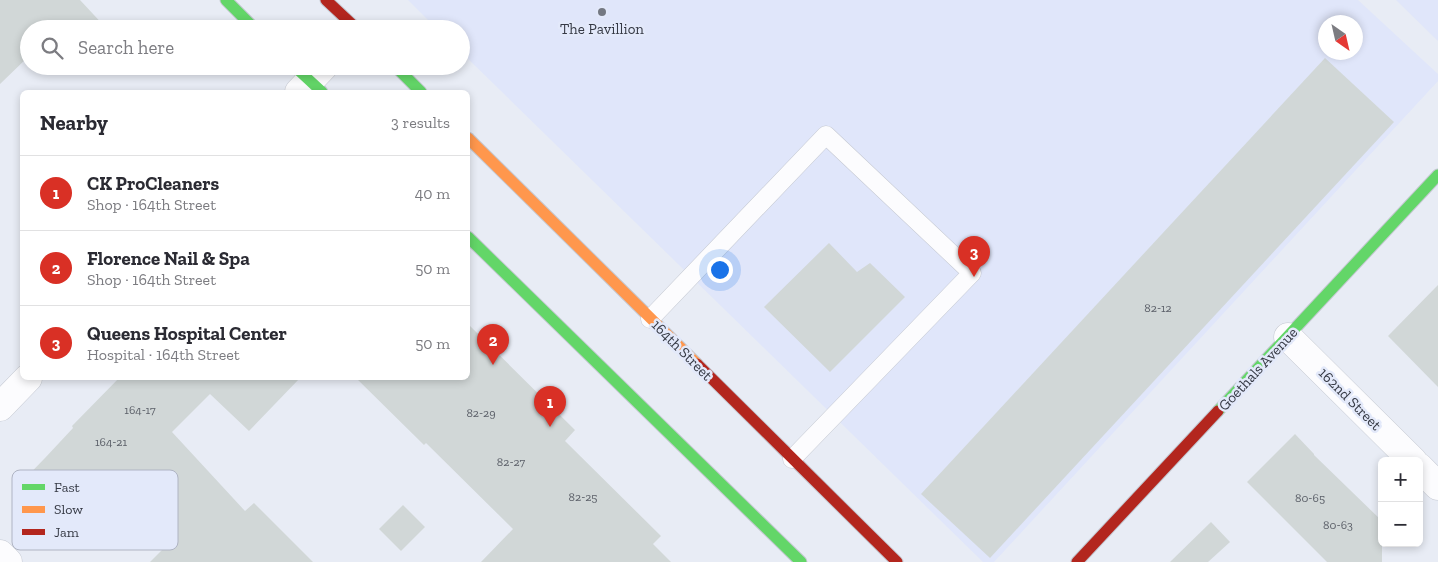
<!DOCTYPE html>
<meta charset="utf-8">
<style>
:root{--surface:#fff;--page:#f2f2f3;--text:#2b2b33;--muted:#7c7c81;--line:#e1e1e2;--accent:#d93025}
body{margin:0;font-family:"Zilla Slab",serif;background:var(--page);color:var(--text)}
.controls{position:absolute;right:15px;bottom:15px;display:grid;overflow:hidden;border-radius:8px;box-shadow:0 2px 8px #0003}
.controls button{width:45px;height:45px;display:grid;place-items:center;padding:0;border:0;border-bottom:1px solid var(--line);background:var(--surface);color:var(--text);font:25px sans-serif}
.compass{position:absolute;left:1318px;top:15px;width:45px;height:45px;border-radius:50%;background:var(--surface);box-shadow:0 2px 8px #0003;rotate:146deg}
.you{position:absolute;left:719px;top:269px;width:18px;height:18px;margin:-12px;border:4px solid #fff;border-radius:50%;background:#1a73e8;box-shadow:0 0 0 8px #1a73e833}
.badge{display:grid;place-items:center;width:32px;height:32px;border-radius:50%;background:var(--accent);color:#fff;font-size:16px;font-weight:700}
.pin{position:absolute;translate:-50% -41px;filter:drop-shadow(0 1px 2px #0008)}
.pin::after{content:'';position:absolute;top:26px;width:18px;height:15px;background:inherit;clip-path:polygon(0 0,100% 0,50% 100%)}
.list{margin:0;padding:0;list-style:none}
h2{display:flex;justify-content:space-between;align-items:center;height:65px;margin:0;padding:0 20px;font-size:21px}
h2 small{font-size:16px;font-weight:400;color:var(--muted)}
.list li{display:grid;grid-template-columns:32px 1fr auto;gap:15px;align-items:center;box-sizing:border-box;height:75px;padding:0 20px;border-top:1px solid var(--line)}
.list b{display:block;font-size:19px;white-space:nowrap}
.list p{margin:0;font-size:16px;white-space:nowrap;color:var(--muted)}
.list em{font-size:16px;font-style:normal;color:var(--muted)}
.icon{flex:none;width:28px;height:28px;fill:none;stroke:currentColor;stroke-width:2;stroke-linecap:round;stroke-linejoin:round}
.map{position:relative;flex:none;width:1438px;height:562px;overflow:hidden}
.search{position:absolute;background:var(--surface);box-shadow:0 2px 8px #0003;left:20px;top:20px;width:450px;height:55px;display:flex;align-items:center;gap:12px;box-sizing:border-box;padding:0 18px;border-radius:28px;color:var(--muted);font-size:19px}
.panel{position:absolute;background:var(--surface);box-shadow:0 2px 8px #0003;left:20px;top:90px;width:450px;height:290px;border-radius:8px}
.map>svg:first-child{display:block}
.built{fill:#e0e6fa;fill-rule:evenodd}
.building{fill:#d1d7d7}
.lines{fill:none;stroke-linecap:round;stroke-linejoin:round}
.lane-casing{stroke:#c4c8d1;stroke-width:19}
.street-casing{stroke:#c4c8d1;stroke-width:29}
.fast-casing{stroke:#c4c8d1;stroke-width:13}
.slow-casing{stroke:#c4c8d1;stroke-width:13}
.jam-casing{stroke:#c4c8d1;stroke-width:13}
.lane{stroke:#fcfcfe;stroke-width:18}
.street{stroke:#fcfcfe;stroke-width:28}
.fast{stroke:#63d668;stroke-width:11}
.slow{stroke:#ff974d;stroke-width:11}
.jam{stroke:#b3261e;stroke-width:11}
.poi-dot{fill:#747882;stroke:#e3e9fa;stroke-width:2}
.labels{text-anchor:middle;stroke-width:5;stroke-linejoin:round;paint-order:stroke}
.number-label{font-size:12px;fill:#5c6069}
.poi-label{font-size:15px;fill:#353944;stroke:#e3e9fa}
.street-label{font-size:15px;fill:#353944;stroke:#e3e9fa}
.key{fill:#e3e9fa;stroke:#afb4c3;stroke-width:1}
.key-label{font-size:14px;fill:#353944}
</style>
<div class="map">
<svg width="1438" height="562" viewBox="0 0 1438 562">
<rect width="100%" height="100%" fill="#e8ecf5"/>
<g class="built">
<path d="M408 0H1358L1438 74V81L994 562H983L461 52V29H437ZM1326 22H1356V52H1326Z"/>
<polygon points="1396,0 1438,0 1438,41"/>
</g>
<g class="building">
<polygon points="0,0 80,0 107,29 29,29 29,56 0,84"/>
<polygon points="1325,58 1394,122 990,558 921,494"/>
<polygon points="829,243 857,272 870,263 905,297 830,372 764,307"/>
<polygon points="1438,285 1438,387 1388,336"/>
<polygon points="468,324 575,430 565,441 661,536 653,544 671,562 481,562 513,529 426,443 424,445 356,378 468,378"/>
<polygon points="119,378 300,378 249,431 210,394 172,432 245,511 254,503 313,562 150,562 173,539 121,490 68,543 14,490 45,458 73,428 72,426"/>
<polygon points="1295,434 1314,454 1314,455 1382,521 1382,562 1327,562 1247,482"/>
<polygon points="403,505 425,527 401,551 379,529"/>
<polygon points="1211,522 1230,542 1208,562 1170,562"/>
</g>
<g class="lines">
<defs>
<polyline id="lane" points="650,319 826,135 972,273 792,459"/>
<g id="street">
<polyline points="299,92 324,66"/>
<polyline points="1288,337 1413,461"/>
<polyline points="0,407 28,378"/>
<polyline points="1419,467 1438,486"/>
<polyline points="0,554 8,562"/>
</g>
<g id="fast">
<polyline points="226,0 255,29"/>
<polyline points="294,66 322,92"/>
<polyline points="395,66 421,92"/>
<polyline points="468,237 801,562"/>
<polyline points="1218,411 1438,175"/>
</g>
<polyline id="slow" points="468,138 697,364"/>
<g id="jam">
<polyline points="326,0 357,29"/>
<polyline points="697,364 897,562"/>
<polyline points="1077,562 1218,411"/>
</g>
</defs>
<use href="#lane" class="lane-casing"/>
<use href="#street" class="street-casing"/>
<use href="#fast" class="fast-casing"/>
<use href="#slow" class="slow-casing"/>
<use href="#jam" class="jam-casing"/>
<use href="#lane" class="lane"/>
<use href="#street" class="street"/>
<use href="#fast" class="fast"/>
<use href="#slow" class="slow"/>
<use href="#jam" class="jam"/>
</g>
<circle class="poi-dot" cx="602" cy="12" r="5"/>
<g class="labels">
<g class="number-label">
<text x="1158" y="312">82-12</text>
<text x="140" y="414">164-17</text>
<text x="481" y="417">82-29</text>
<text x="111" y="446">164-21</text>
<text x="511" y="466">82-27</text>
<text x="583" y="501">82-25</text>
<text x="1310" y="502">80-65</text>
<text x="1338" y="529">80-63</text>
</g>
<g class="poi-label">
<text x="602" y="34">The Pavillion</text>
</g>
<g class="street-label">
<text transform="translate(682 350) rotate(45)" y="5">164th Street</text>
<text transform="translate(1258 369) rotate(-47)" y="5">Goethals Avenue</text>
<text transform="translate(1350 399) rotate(45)" y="5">162nd Street</text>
</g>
</g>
<rect x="12" y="470" width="166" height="80" rx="8" class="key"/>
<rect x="22" y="484" width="23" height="6" fill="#63d668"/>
<rect x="22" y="506" width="23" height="7" fill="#ff974d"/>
<rect x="22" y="529" width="23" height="6" fill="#b3261e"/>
<g class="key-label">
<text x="54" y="492">Fast</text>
<text x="54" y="514">Slow</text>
<text x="54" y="537">Jam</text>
</g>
</svg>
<div class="controls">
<button>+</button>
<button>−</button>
</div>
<svg class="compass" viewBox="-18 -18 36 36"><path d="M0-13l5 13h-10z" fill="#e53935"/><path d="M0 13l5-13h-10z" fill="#7c7c81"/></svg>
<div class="you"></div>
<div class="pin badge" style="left:550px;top:427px">1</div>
<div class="pin badge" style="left:493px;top:365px">2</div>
<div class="pin badge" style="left:974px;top:277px">3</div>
<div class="search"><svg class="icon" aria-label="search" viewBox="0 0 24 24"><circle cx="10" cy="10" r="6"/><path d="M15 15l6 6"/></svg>Search here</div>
<section class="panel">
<h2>Nearby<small>3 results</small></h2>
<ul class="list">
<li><span class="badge">1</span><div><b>CK ProCleaners</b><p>Shop · 164th Street</p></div><em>40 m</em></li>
<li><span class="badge">2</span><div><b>Florence Nail &amp; Spa</b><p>Shop · 164th Street</p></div><em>50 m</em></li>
<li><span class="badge">3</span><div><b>Queens Hospital Center</b><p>Hospital · 164th Street</p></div><em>50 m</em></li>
</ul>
</section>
</div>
